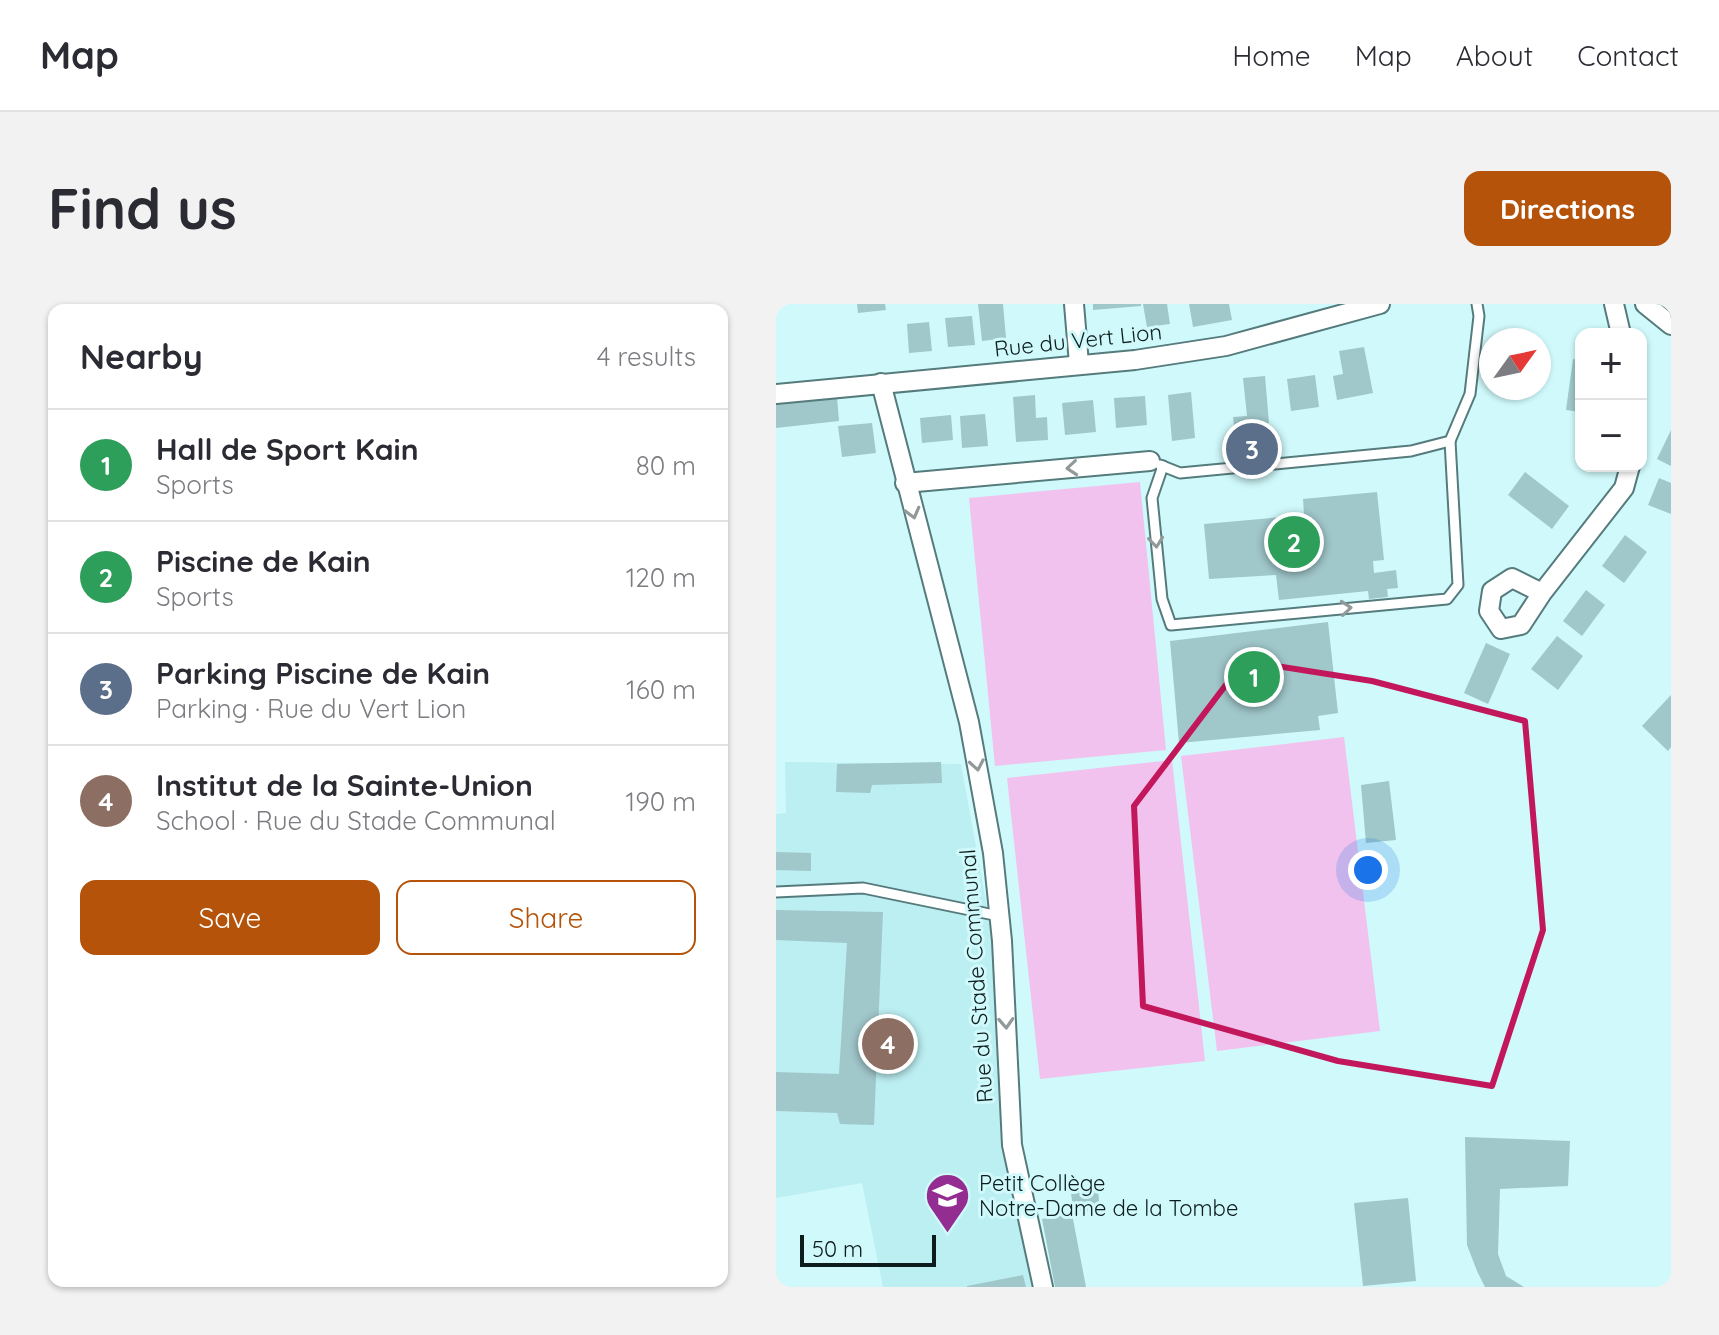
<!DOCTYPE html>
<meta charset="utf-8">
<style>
:root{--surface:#fff;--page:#f2f2f3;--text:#2b2b33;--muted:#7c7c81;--line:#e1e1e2;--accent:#b45309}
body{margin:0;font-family:Quicksand,sans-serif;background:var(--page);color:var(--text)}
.controls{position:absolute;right:24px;top:24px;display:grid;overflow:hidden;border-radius:16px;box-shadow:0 2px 6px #0004}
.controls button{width:72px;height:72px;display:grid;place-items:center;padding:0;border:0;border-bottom:2px solid var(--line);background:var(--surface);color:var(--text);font:40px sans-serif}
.compass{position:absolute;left:703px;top:24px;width:72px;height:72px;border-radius:50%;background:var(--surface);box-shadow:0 2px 6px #0004;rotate:57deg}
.scale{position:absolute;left:24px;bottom:20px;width:136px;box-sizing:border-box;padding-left:8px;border:4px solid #0d1c1d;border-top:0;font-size:22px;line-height:28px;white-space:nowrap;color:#0d1c1d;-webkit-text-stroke:6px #d0f9fb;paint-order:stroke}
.you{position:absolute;left:592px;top:566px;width:28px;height:28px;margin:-20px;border:6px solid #fff;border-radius:50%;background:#1a73e8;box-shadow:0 0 0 12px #1a73e833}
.badge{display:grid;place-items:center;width:52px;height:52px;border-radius:50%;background:var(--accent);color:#fff;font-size:26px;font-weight:700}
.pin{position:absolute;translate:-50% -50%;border:4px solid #fff;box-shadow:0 2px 8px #0006}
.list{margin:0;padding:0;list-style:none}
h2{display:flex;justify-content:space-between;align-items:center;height:104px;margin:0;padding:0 32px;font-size:34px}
h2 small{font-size:26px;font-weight:400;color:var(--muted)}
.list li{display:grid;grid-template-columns:52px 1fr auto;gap:24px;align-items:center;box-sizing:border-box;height:112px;padding:0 32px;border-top:2px solid var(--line)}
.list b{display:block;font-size:30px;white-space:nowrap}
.list p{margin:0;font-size:26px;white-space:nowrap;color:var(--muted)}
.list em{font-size:26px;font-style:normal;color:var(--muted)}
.actions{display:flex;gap:16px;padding:24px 32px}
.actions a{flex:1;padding:18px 0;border:2px solid var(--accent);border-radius:16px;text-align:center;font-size:28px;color:var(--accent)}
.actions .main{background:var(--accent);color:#fff}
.map{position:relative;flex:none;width:895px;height:983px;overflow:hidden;border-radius:16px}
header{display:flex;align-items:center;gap:48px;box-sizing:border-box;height:112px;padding:0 40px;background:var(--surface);border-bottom:2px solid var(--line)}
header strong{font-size:38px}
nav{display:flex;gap:44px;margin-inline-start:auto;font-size:28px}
.intro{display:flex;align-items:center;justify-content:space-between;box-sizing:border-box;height:192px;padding:0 48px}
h1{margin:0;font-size:56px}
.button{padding:20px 36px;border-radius:16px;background:var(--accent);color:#fff;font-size:28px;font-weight:700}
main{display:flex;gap:48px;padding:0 48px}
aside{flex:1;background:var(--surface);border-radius:16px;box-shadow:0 2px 6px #0004}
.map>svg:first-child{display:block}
.built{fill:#bceff2}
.green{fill:#f1c2ed}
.building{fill:#a0c7ca}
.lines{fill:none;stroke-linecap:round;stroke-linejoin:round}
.service-casing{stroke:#567b7d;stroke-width:13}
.minor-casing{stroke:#567b7d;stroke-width:22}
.service{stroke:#fff;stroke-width:9}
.minor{stroke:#fff;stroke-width:18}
.oneway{stroke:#929999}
.marked{fill:none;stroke:#c2185b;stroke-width:6;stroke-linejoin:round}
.labels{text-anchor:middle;stroke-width:6;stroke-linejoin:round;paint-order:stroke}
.street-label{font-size:22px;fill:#0d1c1d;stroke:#d0f9fb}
.poi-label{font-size:22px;fill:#0d1c1d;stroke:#d0f9fb;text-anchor:start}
</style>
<header>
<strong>Map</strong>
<nav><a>Home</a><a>Map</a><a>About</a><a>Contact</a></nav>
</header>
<div class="intro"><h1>Find us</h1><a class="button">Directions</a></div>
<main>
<aside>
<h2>Nearby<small>4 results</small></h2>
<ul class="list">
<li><span class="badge" style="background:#2e9e5b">1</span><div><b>Hall de Sport Kain</b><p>Sports</p></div><em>80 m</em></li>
<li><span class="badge" style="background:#2e9e5b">2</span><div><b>Piscine de Kain</b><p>Sports</p></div><em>120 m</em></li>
<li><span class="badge" style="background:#5c6f8a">3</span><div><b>Parking Piscine de Kain</b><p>Parking · Rue du Vert Lion</p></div><em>160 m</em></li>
<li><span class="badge" style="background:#8d6e63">4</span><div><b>Institut de la Sainte-Union</b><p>School · Rue du Stade Communal</p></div><em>190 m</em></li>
</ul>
<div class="actions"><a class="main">Save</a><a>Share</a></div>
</aside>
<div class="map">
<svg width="895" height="983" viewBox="0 0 895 983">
<rect width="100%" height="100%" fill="#d0f9fb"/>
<polygon class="built" points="9,458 185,460 217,636 230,844 259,983 107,983 86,879 0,894 0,510 10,509"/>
<g class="green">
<polygon points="364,178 390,446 219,462 193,194"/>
<polygon points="568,433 604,727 441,747 405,452"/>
<polygon points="396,456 429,757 264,775 231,474"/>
</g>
<g class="building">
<polygon points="81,0 109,0 110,6 82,9"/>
<polygon points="202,0 227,0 230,34 206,37"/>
<polygon points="317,0 365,0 365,2 317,6"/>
<polygon points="367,0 391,0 394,20 371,23"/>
<polygon points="413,0 453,0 456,16 417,23"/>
<polygon points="196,12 199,41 172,43 169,14"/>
<polygon points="153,18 156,47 133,49 131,20"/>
<polygon points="588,43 597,89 561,96 557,72 567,70 563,47"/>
<polygon points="797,55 805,56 805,108 790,106"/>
<polygon points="539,71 543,103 515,107 511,75"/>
<polygon points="489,72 493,119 458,122 457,113 471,112 467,74"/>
<polygon points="415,88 419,134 396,137 392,91"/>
<polygon points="259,91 260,114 271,113 272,136 240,138 237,93"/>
<polygon points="369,92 371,121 340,124 338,94"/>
<polygon points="61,93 63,117 0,124 0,100"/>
<polygon points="317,96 320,128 289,131 286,99"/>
<polygon points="209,110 212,142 186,144 184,112"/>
<polygon points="175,111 177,136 146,139 144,114"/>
<polygon points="96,119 100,149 66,153 62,122"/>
<polygon points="895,126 895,162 881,155"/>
<polygon points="749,168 793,202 776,225 732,191"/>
<polygon points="883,174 895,179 895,210 872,201"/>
<polygon points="601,188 608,256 597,257 598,269 620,266 622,284 611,285 612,293 593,295 592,287 503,296 500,271 433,275 428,220 528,211 527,195"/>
<polygon points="849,231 871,248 848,279 826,262"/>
<polygon points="810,286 829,301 806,332 787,317"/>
<polygon points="552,318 562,409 542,412 544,426 403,439 394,337"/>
<polygon points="781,332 807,352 782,386 755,365"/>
<polygon points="710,339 734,350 712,400 688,389"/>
<polygon points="895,391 895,443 892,447 866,422"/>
<polygon points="165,458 166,479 96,481 94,489 60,488 61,460"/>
<polygon points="613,477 620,536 590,539 585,481"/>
<polygon points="0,548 35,549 35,567 0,566"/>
<polygon points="0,606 107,608 98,821 64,820 61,809 0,807 0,768 63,770 71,639 0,636"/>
<polygon points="689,833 794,837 792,882 724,885 722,950 730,972 748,983 709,983 701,967 691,941"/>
<polygon points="322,886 324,906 298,909 295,890"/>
<polygon points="632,894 640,977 587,982 578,899"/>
<polygon points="296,910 310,983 279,983 266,915"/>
<polygon points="247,971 250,983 191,983 191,982"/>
</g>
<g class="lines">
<defs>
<g id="service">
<polyline points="384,161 404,169 635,147 674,137 694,90 703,12 701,0"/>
<polyline points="387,162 376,194 386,295 395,321 671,295 682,281 674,137"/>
<polyline points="0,588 87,584 223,612"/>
</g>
<g id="minor">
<polyline points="298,0 303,60"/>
<polyline points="838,0 845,30"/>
<polyline points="869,0 895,21"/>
<polyline points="105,79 193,418 217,549 226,637 236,841 267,983"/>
<polyline points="0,90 359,56 450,42 604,0"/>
<polyline points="129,179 374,157"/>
<polyline points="766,289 736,274 716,287 713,307 725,325 745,321 766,289 848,184 854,162"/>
</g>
</defs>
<use href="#service" class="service-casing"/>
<use href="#minor" class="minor-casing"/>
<use href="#service" class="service"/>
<use href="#minor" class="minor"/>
</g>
<defs><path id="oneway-chevron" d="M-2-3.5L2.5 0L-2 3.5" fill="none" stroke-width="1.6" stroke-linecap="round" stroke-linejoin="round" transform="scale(2)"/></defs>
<g class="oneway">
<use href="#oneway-chevron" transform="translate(296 164) rotate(175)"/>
<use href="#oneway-chevron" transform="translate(137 209) rotate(75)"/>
<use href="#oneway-chevron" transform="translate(380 238) rotate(84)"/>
<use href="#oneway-chevron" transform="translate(570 304) rotate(-5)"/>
<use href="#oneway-chevron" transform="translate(201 461) rotate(80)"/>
<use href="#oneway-chevron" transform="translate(230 719) rotate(87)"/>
</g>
<path class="marked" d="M468 357 596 377 749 417 767 626 716 782 562 757 367 702 358 502Z"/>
<defs>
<symbol id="school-pin" viewBox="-11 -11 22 30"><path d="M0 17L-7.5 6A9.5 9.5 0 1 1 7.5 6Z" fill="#942d92" stroke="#d0f9fb"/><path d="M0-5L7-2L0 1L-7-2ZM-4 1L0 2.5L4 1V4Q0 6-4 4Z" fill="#fff"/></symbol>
</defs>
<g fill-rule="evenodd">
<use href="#school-pin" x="146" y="866" width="51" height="69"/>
</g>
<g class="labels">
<g class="street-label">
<text transform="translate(302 36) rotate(-6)" y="8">Rue du Vert Lion</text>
<text transform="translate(200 672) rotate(-94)" y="8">Rue du Stade Communal</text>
</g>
<g class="poi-label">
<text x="203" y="887">Petit Collège<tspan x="203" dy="25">Notre-Dame de la Tombe</tspan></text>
</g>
</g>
</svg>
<div class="controls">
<button>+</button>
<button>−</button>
</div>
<svg class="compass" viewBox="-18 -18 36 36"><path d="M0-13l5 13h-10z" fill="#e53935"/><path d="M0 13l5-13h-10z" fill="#7c7c81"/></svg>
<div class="scale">50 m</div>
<div class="you"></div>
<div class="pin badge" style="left:478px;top:373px;background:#2e9e5b">1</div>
<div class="pin badge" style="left:518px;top:238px;background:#2e9e5b">2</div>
<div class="pin badge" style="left:476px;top:145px;background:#5c6f8a">3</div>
<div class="pin badge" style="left:112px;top:740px;background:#8d6e63">4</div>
</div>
</main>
